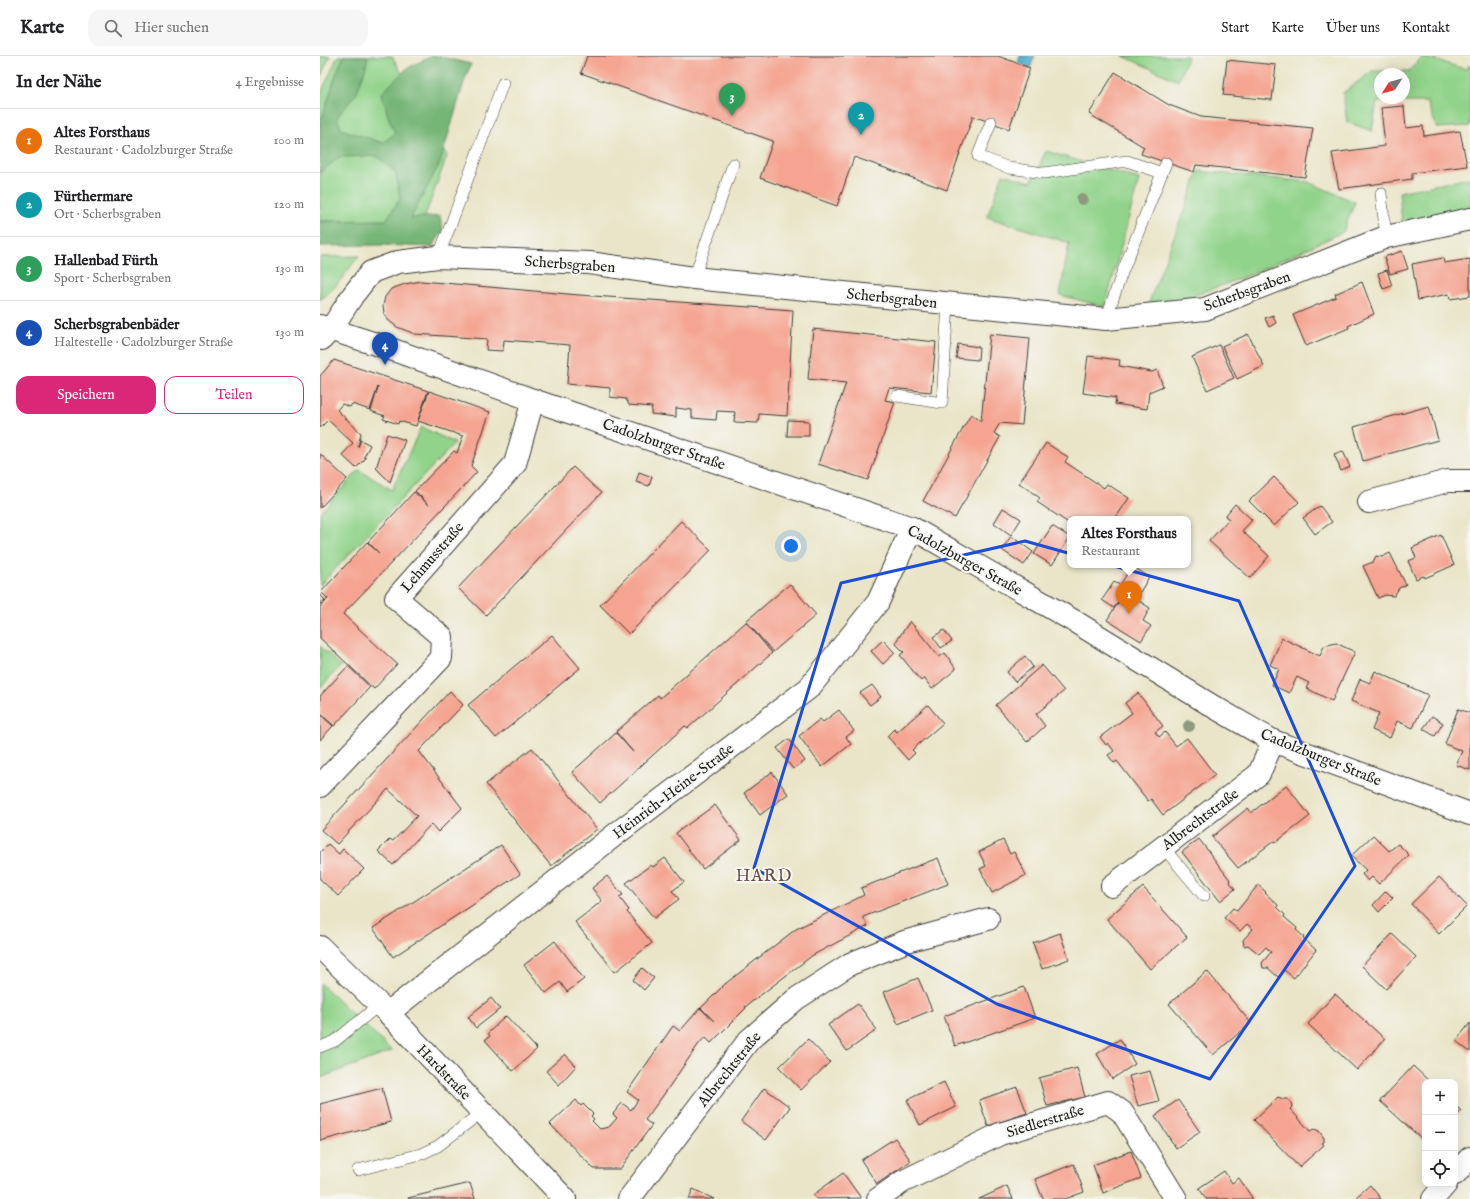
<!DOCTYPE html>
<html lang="de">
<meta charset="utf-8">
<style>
:root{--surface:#fff;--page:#f6f6f6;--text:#202124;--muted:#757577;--line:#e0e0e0;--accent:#db2777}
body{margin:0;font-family:"IM FELL English",serif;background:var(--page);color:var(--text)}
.controls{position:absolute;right:12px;bottom:12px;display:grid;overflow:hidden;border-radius:8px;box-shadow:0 4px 16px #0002}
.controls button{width:36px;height:36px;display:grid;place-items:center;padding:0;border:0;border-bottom:1px solid var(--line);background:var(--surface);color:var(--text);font:20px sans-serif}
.compass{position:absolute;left:1054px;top:12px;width:36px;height:36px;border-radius:50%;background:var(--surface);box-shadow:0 4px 16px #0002;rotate:234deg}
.you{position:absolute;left:471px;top:490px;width:14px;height:14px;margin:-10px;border:3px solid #fff;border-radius:50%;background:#1a73e8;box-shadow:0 0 0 6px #1a73e833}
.badge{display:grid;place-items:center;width:26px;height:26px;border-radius:50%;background:var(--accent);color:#fff;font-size:13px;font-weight:700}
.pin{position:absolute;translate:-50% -33px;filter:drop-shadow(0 1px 2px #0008)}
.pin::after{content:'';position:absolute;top:21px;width:14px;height:12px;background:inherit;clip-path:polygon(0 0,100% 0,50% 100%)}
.popup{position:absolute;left:747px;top:460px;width:124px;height:52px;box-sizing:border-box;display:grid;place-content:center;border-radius:8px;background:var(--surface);filter:drop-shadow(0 1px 3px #0005);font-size:13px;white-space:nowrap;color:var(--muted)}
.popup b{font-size:15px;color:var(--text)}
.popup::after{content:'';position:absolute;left:50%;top:100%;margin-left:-8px;border:8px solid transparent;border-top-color:var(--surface)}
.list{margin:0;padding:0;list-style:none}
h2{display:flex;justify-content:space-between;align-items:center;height:52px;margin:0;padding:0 16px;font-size:17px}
h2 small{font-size:13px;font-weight:400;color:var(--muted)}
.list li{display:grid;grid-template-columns:26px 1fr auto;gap:12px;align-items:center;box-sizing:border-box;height:64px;padding:0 16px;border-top:1px solid var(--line)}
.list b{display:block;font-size:15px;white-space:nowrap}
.list p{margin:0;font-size:13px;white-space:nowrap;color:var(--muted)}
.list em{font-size:13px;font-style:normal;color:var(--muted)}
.actions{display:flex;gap:8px;padding:12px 16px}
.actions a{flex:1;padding:9px 0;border:1px solid var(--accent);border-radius:12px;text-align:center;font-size:14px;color:var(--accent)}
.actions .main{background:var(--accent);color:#fff}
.icon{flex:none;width:22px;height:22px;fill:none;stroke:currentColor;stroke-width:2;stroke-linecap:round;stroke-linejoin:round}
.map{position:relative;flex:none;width:1150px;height:1143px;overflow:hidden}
header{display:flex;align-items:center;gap:24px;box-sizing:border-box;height:56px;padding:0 20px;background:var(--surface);border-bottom:1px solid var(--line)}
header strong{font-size:19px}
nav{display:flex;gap:22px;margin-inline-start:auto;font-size:14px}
.search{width:280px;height:36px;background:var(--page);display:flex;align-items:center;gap:10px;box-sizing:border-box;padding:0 14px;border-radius:12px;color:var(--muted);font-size:15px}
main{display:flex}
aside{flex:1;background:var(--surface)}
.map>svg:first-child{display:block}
.green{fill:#91d38a;stroke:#567853;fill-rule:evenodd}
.forest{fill:#74b576;stroke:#486849}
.water{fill:#52b4d0;stroke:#376876}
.building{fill:#f5a491}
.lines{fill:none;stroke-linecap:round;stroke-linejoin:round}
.service-casing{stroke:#3b3a36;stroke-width:12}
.minor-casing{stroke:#3b3a36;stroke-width:24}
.service{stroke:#fff;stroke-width:11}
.minor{stroke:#fff;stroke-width:22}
.tree{fill:#8f9a7e}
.marked{fill:none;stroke:#1d4ed8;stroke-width:3;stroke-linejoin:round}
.labels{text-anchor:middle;stroke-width:4;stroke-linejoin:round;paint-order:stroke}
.street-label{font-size:15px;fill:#1c1c1c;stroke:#f6f6f2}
.quarter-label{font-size:17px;letter-spacing:1px;fill:#684c45;stroke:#f6f6f2}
</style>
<header>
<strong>Karte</strong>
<div class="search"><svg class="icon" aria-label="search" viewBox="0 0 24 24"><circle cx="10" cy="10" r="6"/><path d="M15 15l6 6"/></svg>Hier suchen</div>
<nav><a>Start</a><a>Karte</a><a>Über uns</a><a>Kontakt</a></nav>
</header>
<main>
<aside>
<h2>In der Nähe<small>4 Ergebnisse</small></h2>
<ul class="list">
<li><span class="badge" style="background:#e8710a">1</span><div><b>Altes Forsthaus</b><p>Restaurant · Cadolzburger Straße</p></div><em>100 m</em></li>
<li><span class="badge" style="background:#0f9aa8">2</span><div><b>Fürthermare</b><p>Ort · Scherbsgraben</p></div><em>120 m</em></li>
<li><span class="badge" style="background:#2e9e5b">3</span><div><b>Hallenbad Fürth</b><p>Sport · Scherbsgraben</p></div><em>130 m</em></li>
<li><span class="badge" style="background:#1a4fb4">4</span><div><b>Scherbsgrabenbäder</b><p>Haltestelle · Cadolzburger Straße</p></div><em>130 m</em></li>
</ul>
<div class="actions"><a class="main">Speichern</a><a>Teilen</a></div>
</aside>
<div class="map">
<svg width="1150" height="1143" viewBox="0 0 1150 1143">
<rect width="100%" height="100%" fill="#f6f6f2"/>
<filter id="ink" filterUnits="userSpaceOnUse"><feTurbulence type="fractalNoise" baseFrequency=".025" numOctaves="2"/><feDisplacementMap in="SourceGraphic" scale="8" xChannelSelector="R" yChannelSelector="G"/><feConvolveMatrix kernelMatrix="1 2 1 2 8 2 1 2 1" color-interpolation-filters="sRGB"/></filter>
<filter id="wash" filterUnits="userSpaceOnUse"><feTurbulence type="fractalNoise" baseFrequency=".012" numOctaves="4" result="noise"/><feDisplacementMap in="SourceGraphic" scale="16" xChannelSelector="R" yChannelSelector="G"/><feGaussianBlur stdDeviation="0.9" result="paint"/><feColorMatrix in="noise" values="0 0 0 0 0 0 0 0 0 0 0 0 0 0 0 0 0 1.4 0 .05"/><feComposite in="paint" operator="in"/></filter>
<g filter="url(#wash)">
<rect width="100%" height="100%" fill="#eae5c8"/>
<g class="green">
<polygon points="0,0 10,0 0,22"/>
<polygon points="18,0 72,0 127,100 96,185 0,178 0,39"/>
<polygon points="803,0 868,0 858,25"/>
<path d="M1114 0 1118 5 1145 13 1150 9V70L1117 72 1107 46H1057L1052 75 1027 66 1023 37 1052 15H1089L1102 1 1116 5ZM1060 18H1084V42H1060Z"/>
<polygon points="726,95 819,123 785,251 740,239 749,187 667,161 683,118 711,126"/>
<polygon points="879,115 988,126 1035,146 1023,176 930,219 851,248 828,249"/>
<polygon points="1150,122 1150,155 1082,166 1079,136"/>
<path d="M39 200C27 215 16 233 0 244V201Z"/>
<polygon points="101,371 135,387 0,529 0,457 39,414 72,434"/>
<polygon points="0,590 21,610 0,632"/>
<polygon points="0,927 72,995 0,1022"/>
</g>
<polygon class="forest" points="24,0 48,0 45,14 36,38 17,61 21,73 63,87 75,77 68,60 62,37 86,13 111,0 117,0 151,8 145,23 120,107 91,162 120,160 123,175 112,191 61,189 0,190 0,165 66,164 80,143 76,117 57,100 19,101 0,117 0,64 3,60 17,15"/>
<polygon class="water" points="700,0 715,0 710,12 698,7"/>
<g id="blocks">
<g class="building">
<polygon points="267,0 678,0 710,12 689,73 653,60 627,134 534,101 517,150 440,122 453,85 261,17"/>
<polygon points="907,4 956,9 952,44 903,39"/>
<polygon points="795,16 849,49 881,61 993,72 985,121 876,109 874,116 821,98 824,91 769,58"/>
<polygon points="1084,50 1086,72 1103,70 1104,80 1140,75 1147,110 1092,117 1092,123 1019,133 1012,97 1065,90 1061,52"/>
<polygon points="1082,195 1088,213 1070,218 1064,201"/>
<polygon points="1123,202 1124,207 1150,203 1150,240 1130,243 1129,238 1098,244 1092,208"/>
<polygon points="1067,214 1072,230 1063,233 1058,217"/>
<polygon points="101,225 259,239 473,254 467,360 439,358 438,367 414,366 415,356 397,355 396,364 372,362 372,354 356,352 356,361 331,358 332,351 309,349 306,343 290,341 290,332 247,328 250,289 184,284 183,295 166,294 167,283 95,278 77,271 68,264 64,257 63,250 65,241 71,233 85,228"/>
<polygon points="1042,226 1054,258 1028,270 1029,272 986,290 973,259 1016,241 1015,238"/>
<polygon points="953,259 956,267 949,271 945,262"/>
<polygon points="493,273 616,286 611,336 569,332 565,344 575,346 548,424 498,408 526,327 488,323"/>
<polygon points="670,278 710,282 702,369 680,367 674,377 680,381 635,462 603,445 651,358 661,365"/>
<polygon points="928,278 944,310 917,323 902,290"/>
<polygon points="638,288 659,291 658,304 636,302"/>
<polygon points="899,289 914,322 887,334 872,301"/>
<polygon points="768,300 800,304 799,310 832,316 837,314 843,330 829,336 827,353 795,348 796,342 763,337"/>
<polygon points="14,304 108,335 96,370 79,365 78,368 63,363 65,360 51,355 58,331 50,354 32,348 30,351 22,348 17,354 41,377 38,391 41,384 50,389 44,401 46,402 36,412 22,399 33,387 8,364 0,372 0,320"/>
<polygon points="109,335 170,356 151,410 157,416 23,558 77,608 54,633 0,582 0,551 8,543 1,536 47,486 59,497 48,486 94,436 109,449 95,435 134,395 137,397 143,380 98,365"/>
<polygon points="1109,350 1118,384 1043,405 1034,371"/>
<polygon points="468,364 489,365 489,380 467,380"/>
<polygon points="67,378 85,384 70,426 56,412"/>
<polygon points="726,387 748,401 745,406 784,432 787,428 809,442 795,463 750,463 750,468 717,446 720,442 699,427"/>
<polygon points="1023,395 1030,411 1021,415 1014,398"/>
<polygon points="0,398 27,423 0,452"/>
<polygon points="253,411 281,437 166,559 138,532"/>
<polygon points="319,416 332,421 329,430 316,426"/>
<polygon points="954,421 979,446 954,470 929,445"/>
<polygon points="915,448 932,464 922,475 949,500 930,522 889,485 909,463 905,460"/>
<polygon points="1000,450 1012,466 995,478 983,462"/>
<polygon points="683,452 701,463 691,479 674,467"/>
<polygon points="361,465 391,494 309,578 280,549"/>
<polygon points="732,470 750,481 732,509 714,498"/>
<polygon points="1121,479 1134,509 1105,522 1104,520 1096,523 1088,505 1096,502 1092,492"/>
<polygon points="691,480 713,496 704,509 682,494"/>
<polygon points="1070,497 1086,529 1079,532 1074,540 1065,539 1058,542 1043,510 1053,506 1056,500 1062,501"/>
<polygon points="812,510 829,521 816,543 830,552 823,565 831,570 821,585 787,564 805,536 794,552 782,544 794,526 800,529"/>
<polygon points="470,528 496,559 453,596 426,565"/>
<polygon points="0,539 5,544 0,549"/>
<polygon points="590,565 619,601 625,597 636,613 612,633 604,622 601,625 580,599 584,596 575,587"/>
<polygon points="426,566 452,597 368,672 365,670 280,747 252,716 296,677 313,696 296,676 338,639 340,642"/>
<polygon points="624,574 632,585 621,592 613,581"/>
<polygon points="232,579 260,612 176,682 148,649"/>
<polygon points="962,582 1000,600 1004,590 1016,587 1035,596 1012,645 986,632 989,627 977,621 969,637 952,629 959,613 950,609"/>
<polygon points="563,584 575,597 563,608 551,595"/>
<polygon points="705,600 713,611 695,626 687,616"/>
<polygon points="722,609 744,635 716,658 725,670 707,686 676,649"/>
<polygon points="28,610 50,631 14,670 0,657 0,640"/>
<polygon points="1055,615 1108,639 1093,672 1077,665 1070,682 1052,674 1059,657 1031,645 1040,623 1050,627"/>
<polygon points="552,629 561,641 550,649 540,637"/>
<polygon points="130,635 143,649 99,695 142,752 118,776 111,768 73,809 58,795 70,783 73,785 97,760 68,733 17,788 1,774"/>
<polygon points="818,637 843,670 835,676 839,681 845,676 856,690 867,682 895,719 843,759 831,743 828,745 797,705 794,707 788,699 794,695 788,687 786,689 780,681 812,657 805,647"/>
<polygon points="608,649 623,667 592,694 595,697 588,704 567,680 574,673 577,676"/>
<polygon points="1138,653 1150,657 1150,714 1136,709 1142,695 1125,688"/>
<polygon points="519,654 534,675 526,681 531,688 502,711 479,680 500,663 503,666"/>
<polygon points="0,658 13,670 0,684"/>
<polygon points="1112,660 1123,667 1115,680 1103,673"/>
<polygon points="469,683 485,705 473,713 457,692"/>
<polygon points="212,692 277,773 231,810 166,728"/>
<polygon points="452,716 468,738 440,759 424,737"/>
<polygon points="966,729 990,760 955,787 954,785 918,812 892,781 928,752 931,757"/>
<polygon points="395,749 421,784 383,813 356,777"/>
<polygon points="1053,779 1069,795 1078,788 1089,799 1059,828 1052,821 1048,825 1042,818 1046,814 1031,800"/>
<polygon points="879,783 910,824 909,825 915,833 900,845 862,796"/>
<polygon points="683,784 690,798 694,796 706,819 672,837 660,813 666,810 659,796"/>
<polygon points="8,788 19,798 23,793 44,813 18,840 0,823 0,796"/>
<polygon points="181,789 200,818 73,901 53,872"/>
<polygon points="345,802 364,826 352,835 359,843 334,862 306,827 331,809 333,811"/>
<polygon points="618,802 628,828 543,861 548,870 493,899 425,951 426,952 391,987 385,981 378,989 342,1041 325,1064 332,1069 300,1113 274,1113 230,1068 256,1044 261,1050 263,1048 273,1058 271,1060 274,1063 272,1065 280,1073 289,1071 297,1062 293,1058 302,1047 311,1054 318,1044 307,1036 353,970 360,975 380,952 394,965 381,952 405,928 476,873 544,839 541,832"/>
<polygon points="287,820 303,839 299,841 309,854 307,856 332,887 295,916 255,866 282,845 272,832"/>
<polygon points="1119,821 1147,850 1119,878 1091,848"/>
<polygon points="938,829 946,836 945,837 958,849 957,851 965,859 964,861 977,872 976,874 984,881 983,882 996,894 974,922 964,914 958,921 948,912 943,912 942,907 951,896 946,891 939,898 928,889 924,890 923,884 933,873 927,868 920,875 904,862 913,852 917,855"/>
<polygon points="823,831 867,881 830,913 787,863"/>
<polygon points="1066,835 1073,842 1059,856 1053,849"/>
<polygon points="740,877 749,903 722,913 713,887"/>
<polygon points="1072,878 1096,901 1066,933 1042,910"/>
<polygon points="235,885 264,923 247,936 240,926 226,937 204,909"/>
<polygon points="322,912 334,922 324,934 313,924"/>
<polygon points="887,915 931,967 893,999 849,948"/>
<polygon points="598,922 612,954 578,968 564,936"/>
<polygon points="704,931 715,962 635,990 624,960"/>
<polygon points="1015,938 1065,983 1037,1014 988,968"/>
<polygon points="171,942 180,953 156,972 148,961"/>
<polygon points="538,948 557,974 527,995 508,969"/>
<polygon points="186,960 217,993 193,1015 165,984 170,980 168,977"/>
<polygon points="1150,967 1150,996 1136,985"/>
<polygon points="488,983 510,1006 481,1034 459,1011"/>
<polygon points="800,983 815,1008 792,1023 777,998"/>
<polygon points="245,998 256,1010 239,1029 226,1015"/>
<polygon points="1093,1010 1110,1026 1105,1026 1105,1086 1060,1045"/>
<polygon points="757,1012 765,1041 727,1050 719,1022"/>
<polygon points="830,1015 839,1045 818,1050 809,1020"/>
<polygon points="624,1026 636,1051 600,1069 587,1044"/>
<polygon points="697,1031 707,1057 668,1070 659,1044"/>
<polygon points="62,1032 71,1066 0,1085 0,1048"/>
<polygon points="444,1032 470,1051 446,1084 421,1065"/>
<polygon points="958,1041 963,1043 968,1043 971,1047 972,1051 970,1053 990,1075 994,1073 999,1075 1004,1082 1004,1086 1002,1087 1004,1089 979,1111 934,1064"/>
<polygon points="858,1044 880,1076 856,1092 835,1060"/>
<polygon points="1135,1049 1141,1055 1135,1062"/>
<polygon points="575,1082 591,1105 557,1128 541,1104"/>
<polygon points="811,1095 821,1122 783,1137 773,1109"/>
<polygon points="754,1108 764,1136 745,1143 723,1143 715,1123"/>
<polygon points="904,1115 912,1127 919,1122 933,1143 886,1143 879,1132"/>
<polygon points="523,1117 541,1142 496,1143 493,1139"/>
<polygon points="150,1127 155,1143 88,1143 88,1142"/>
<polygon points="1050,1129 1061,1143 1038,1143 1036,1141"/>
<polygon points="687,1130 693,1143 659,1143 668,1139"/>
<polygon points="373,1133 394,1143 369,1143"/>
</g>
</g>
</g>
<g filter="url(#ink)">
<use href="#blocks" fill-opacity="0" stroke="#3b3a36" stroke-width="1"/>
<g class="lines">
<defs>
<g id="service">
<polyline points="671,66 658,100 689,112 724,117 807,105 842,117"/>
<polyline points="1061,137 1066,181"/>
<polyline points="118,201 131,168 183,27"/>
<polyline points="374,222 413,108"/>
<polyline points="786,263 802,217 846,107"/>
<polyline points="577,340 622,347 628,247"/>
<polyline points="843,791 884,840"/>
<polyline points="0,991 15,985 59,949"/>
<polyline points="38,1114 101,1098 118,1090 162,1056"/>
</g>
<g id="minor">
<polyline points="0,270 65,291 213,344 592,472 754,565 894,651 953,685 1150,758"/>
<polyline points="2,283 11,273 33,239 51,216 78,206 118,201 269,207 374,222 786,263 885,253 1066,181 1150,163"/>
<polyline points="1049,446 1128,425 1150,425"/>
<polyline points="0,730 121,602 122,581 76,542 195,408 213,344"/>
<polyline points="792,830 939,718 953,685"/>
<polyline points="0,891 68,957 245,1143"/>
<polyline points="68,957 296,778 489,632 558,546 592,472"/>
<polyline points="1135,1118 1150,1102"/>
<polyline points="309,1143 429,984 476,943 530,908 587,885 668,863"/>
<polyline points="558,1143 582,1126 680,1078 788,1046 802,1056 856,1143"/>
<polyline points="1113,1143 1126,1128"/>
</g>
</defs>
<use href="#service" class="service-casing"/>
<use href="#minor" class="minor-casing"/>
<use href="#service" class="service"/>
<use href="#minor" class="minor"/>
</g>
<g class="tree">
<circle cx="762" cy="143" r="6"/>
<circle cx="869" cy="670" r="6"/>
</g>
</g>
<path class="marked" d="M705 485 919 545 1035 810 890 1023 677 948 434 812 521 527Z"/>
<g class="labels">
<g class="street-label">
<text transform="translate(250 208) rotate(4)" y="5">Scherbsgraben</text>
<text transform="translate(927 235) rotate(-20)" y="5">Scherbsgraben</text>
<text transform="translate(572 242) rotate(6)" y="5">Scherbsgraben</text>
<text transform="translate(344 388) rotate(19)" y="5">Cadolzburger Straße</text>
<text transform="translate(112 501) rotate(-49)" y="5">Lehmusstraße</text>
<text transform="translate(645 504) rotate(29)" y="5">Cadolzburger Straße</text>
<text transform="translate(1001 701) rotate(22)" y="5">Cadolzburger Straße</text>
<text transform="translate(353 735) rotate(-37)" y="5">Heinrich-Heine-Straße</text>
<text transform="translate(880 763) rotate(-37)" y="5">Albrechtstraße</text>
<text transform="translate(409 1013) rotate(-51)" y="5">Albrechtstraße</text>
<text transform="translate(124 1016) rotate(46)" y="5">Hardstraße</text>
<text transform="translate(725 1065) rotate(-17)" y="5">Siedlerstraße</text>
</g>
<g class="quarter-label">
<text x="444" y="825">HARD</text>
</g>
</g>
</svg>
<div class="controls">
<button>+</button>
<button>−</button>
<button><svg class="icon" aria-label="locate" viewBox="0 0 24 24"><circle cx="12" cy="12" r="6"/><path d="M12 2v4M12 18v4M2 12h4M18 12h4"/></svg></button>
</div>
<svg class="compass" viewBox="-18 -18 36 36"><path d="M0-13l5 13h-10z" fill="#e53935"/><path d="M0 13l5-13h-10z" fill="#757577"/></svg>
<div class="you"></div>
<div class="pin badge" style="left:809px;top:558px;background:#e8710a">1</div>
<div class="popup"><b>Altes Forsthaus</b>Restaurant</div>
<div class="pin badge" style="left:541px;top:79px;background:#0f9aa8">2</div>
<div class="pin badge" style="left:412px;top:60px;background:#2e9e5b">3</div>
<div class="pin badge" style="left:65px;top:309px;background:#1a4fb4">4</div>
</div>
</main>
